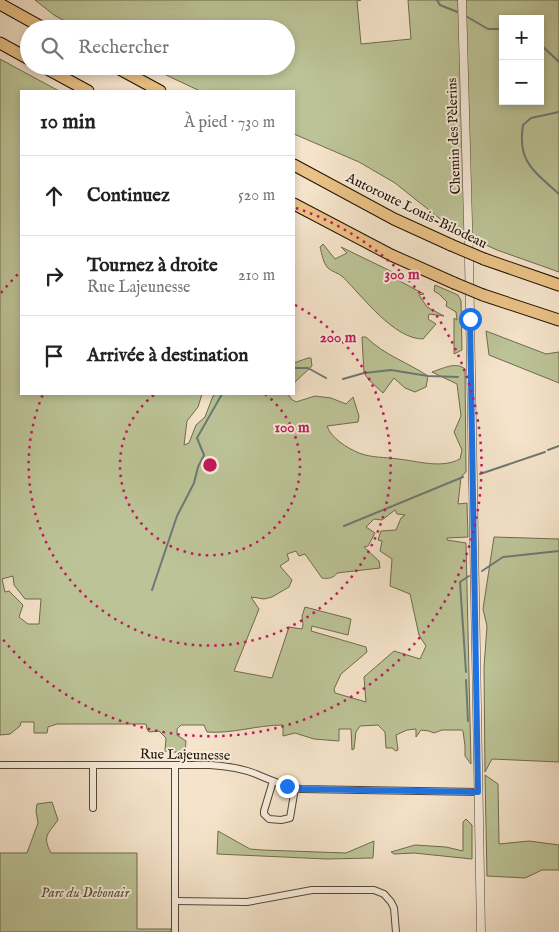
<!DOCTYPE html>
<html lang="fr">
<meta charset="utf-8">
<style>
:root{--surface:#fff;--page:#f6f6f6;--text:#222;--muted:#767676;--line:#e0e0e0}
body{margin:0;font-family:"IM FELL English",serif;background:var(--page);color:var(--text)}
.controls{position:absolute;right:15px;top:15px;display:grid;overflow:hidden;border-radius:0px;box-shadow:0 2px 8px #0003}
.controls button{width:45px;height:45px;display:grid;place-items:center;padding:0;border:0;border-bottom:1px solid var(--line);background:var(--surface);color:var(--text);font:25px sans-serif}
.stop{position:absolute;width:15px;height:15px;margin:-11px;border:4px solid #1a73e8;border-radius:50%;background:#fff}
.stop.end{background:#1a73e8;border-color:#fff;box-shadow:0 1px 5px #0008}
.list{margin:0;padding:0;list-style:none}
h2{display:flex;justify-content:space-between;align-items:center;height:65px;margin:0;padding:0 20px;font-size:21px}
h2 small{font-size:16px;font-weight:400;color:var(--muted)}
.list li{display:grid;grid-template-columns:32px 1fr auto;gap:15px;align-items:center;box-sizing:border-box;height:80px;padding:0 20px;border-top:1px solid var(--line)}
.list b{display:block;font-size:19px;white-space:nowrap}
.list p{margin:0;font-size:16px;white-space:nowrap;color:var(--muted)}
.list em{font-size:16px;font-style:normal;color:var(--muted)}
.icon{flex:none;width:28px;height:28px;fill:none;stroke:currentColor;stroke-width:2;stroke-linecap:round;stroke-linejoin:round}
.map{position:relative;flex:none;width:559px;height:932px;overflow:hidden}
.search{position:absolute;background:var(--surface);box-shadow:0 2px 8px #0003;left:20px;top:20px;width:275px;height:55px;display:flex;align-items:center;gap:12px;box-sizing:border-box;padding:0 18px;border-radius:28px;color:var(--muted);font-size:19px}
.panel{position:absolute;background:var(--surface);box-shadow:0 2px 8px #0003;left:20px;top:90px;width:275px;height:305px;border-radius:0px}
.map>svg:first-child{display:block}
.green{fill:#bcc497;stroke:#6e6b4e;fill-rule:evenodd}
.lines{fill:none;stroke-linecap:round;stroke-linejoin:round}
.stream{stroke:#6c7974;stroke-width:2}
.minor-casing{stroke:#564636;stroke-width:8}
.tertiary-casing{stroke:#564636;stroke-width:9}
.motorway-casing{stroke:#211204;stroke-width:13}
.minor{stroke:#f8eddd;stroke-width:6}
.tertiary{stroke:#f8eddd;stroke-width:8}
.motorway{stroke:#eac286;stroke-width:11}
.motorway-bridge-casing{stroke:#211204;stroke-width:13;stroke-linecap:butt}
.motorway-bridge{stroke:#eac286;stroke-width:11}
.route{stroke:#1a73e8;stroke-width:6}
.ring{fill:none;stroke:#c2185b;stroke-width:2.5;stroke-dasharray:2.5 5}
.labels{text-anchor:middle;stroke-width:4;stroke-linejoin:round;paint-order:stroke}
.street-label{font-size:14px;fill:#211204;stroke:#f8eddd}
.park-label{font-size:14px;font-style:italic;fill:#575037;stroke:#f8eddd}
.centre{fill:#c2185b;stroke:#f8eddd;stroke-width:2.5}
.ring-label{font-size:15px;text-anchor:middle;font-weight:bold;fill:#c2185b;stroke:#f8eddd;stroke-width:4;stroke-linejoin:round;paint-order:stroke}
</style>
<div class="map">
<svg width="559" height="932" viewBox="0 0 559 932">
<rect width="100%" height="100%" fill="#f5e4cb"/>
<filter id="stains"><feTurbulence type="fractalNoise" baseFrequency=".004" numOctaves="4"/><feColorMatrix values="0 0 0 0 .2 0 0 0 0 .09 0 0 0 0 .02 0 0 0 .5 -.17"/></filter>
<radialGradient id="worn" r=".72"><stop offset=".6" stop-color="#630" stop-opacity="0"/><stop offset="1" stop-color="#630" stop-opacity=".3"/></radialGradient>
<g class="green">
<path d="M35 0H361L357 1 361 44 411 39 408 0H559V272L497 250 454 230 395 183 359 162 294 134V91H200L147 66H286V29H79L54 15ZM503 19H540V101H503Z"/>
<path d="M0 59 59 91H21V394H202L198 407 187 421 184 445 189 443 196 425 205 417 213 396 216 394H288L291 399 296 402 315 396 331 398 346 404 353 397 359 416 358 422 327 426C331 438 347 448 359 453 372 458 385 457 398 459 418 461 441 469 460 459L462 450 454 432 461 416 457 384 432 372C442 369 456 361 465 369L466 472 461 477 458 504 467 503 468 537 447 538V540L466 543 471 764 465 756V746L463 731 462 730H442L434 733 429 731 421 730 416 737V729L407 730 396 735 398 750 396 751 392 748H386L385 732 378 725 360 726 356 732 354 749 352 750 351 729H339V741L314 739 295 733 283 736V725C257 725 232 734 207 732L204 725H181L177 729V735L186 741 185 753 165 751 166 738 159 731 149 732 147 729 146 724H57L48 727 47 733H34V722H21L20 726 10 734 0 735ZM395 510 397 514 405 515 401 518 396 530 381 531 378 540 382 541 380 551 392 559 390 586 410 594 419 635 426 646 420 659 394 651 364 677 366 702 335 693 334 689 341 674 367 652 366 647 311 631 312 626 348 635 351 619 305 607 302 616 303 625 302 629 289 627 272 678 234 671 259 609 251 597 264 599 272 597 289 587 292 580 280 566 289 560 287 554 296 551 299 556 305 554 322 578C328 579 334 578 337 573L380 568 379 561 364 547 368 546 375 533 366 527 374 519 382 520ZM13 576 14 585 25 599H41L39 624H28L19 617 23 605 9 591 5 592 2 579Z"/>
<path d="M323 244 335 259 347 253 341 247 405 278H394L424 294 419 295 427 307 444 316 429 314 428 319 436 324 423 339C394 339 363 297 343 277 339 273 332 272 328 268 323 263 322 254 320 247Z"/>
<polygon points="435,285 458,295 461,301 462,350 454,354 454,318 457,320 456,312 446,306 447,302 439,294 434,291"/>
<polygon points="486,331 546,354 559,352 559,383 489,355"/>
<path d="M362 337H366C384 355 407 362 428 376L426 387 415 392 405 388 394 378 383 393 369 380 364 373Z"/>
<polygon points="308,358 311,358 312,366 294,383 294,363"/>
<polygon points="494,537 559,539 559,762 492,759 485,772 484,667 487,626 483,609"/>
<polygon points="485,775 498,784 499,844 529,841 559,845 559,870 542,870 525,878 487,876"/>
<path d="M52 802 58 820C48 834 42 836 51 853H137V929H171V932H0V853H27L38 823 36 811 37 804Z"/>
<polygon points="466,819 472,825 472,859 414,853 394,854 391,852 415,845 446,847 463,851 463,822"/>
<polygon points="218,831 250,849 262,850 346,853 374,841 373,858 327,859 217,854"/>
</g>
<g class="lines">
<g class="stream">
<polyline points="437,0 440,5 460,13"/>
<polyline points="464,15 488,29 503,29"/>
<polyline points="540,44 559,62"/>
<path d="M559 112 531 118 523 125C517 162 534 171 559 194"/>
<polyline points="294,368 308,368 326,378"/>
<polyline points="343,379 364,373 391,370 428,376 458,377"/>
<polyline points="548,450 559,446"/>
<polyline points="480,474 545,452"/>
<polyline points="344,526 463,477"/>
<polyline points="482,571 503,557 559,551"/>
<polyline points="152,590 177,516 194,483 198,467 204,455 197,438 222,394"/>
<polyline points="466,672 460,582 469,576"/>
<polyline points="466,680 468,721"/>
</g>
<defs>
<g id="minor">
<path d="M0 765H210C226 766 241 768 256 774 271 780 284 787 301 789L479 792"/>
<polyline points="175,765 175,932"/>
<polyline points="273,781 264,811 264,814 269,819 281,820 290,818 295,788"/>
<polyline points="93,808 93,765"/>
<polyline points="175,901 247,902 312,890 374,890 384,894 391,902 394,908 396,932"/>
</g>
<polyline id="tertiary" points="462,0 469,259 481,932"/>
<g id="motorway">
<polyline points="0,4 45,29"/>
<polyline points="0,43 29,59"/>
<polyline points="42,66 88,91"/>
<polyline points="114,66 160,91"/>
<polyline points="294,165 394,219 451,245"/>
<polyline points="294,204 391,255 454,283"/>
<polyline points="484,259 559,285"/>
<polyline points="483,295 559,320"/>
</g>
</defs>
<use href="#minor" class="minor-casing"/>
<use href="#tertiary" class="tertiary-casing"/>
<use href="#motorway" class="motorway-casing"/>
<use href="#minor" class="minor"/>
<use href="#tertiary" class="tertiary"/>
<use href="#motorway" class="motorway"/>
<defs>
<g id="motorway-bridge">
<polyline points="451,245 484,259"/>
<polyline points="454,283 483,295"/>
</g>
</defs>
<use href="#motorway-bridge" class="motorway-bridge-casing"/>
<use href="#motorway-bridge" class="motorway-bridge"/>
</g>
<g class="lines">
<polyline class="route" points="287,786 301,789 478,792 470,319"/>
</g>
<g class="ring">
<path d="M265 394A90 90 0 1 1 155 394"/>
<path d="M295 305A181 181 0 1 1 43 394"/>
<path d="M1 293A271 271 0 0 1 20 272M296 208A271 271 0 1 1 1 637"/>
</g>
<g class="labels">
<g class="street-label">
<text transform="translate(453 136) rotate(-92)" y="5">Chemin des Pèlerins</text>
<text transform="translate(417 210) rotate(26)" y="5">Autoroute Louis-Bilodeau</text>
<text transform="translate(185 754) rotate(1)" y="5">Rue Lajeunesse</text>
</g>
<g class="park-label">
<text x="85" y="897">Parc du Debonair</text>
</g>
</g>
<circle cx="210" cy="465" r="8" class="centre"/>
<g class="ring-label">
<text x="402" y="279">300 m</text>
<text x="338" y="342">200 m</text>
<text x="292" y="432">100 m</text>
</g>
<rect width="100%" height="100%" filter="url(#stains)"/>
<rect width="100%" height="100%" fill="url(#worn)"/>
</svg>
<div class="controls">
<button>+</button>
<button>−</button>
</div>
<div class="stop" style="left:470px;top:319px"></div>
<div class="stop end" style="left:287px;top:786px"></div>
<div class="search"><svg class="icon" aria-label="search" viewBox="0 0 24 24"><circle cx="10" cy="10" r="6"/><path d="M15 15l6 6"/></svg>Rechercher</div>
<section class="panel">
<h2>10 min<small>À pied · 730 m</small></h2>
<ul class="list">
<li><svg class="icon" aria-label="ahead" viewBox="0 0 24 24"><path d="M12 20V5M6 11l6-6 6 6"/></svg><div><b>Continuez</b></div><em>520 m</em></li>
<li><svg class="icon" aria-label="right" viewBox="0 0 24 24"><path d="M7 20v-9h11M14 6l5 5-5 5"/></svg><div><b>Tournez à droite</b><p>Rue Lajeunesse</p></div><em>210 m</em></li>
<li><svg class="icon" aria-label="arrive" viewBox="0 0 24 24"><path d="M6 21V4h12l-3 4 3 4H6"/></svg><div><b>Arrivée à destination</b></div></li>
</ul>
</section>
</div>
